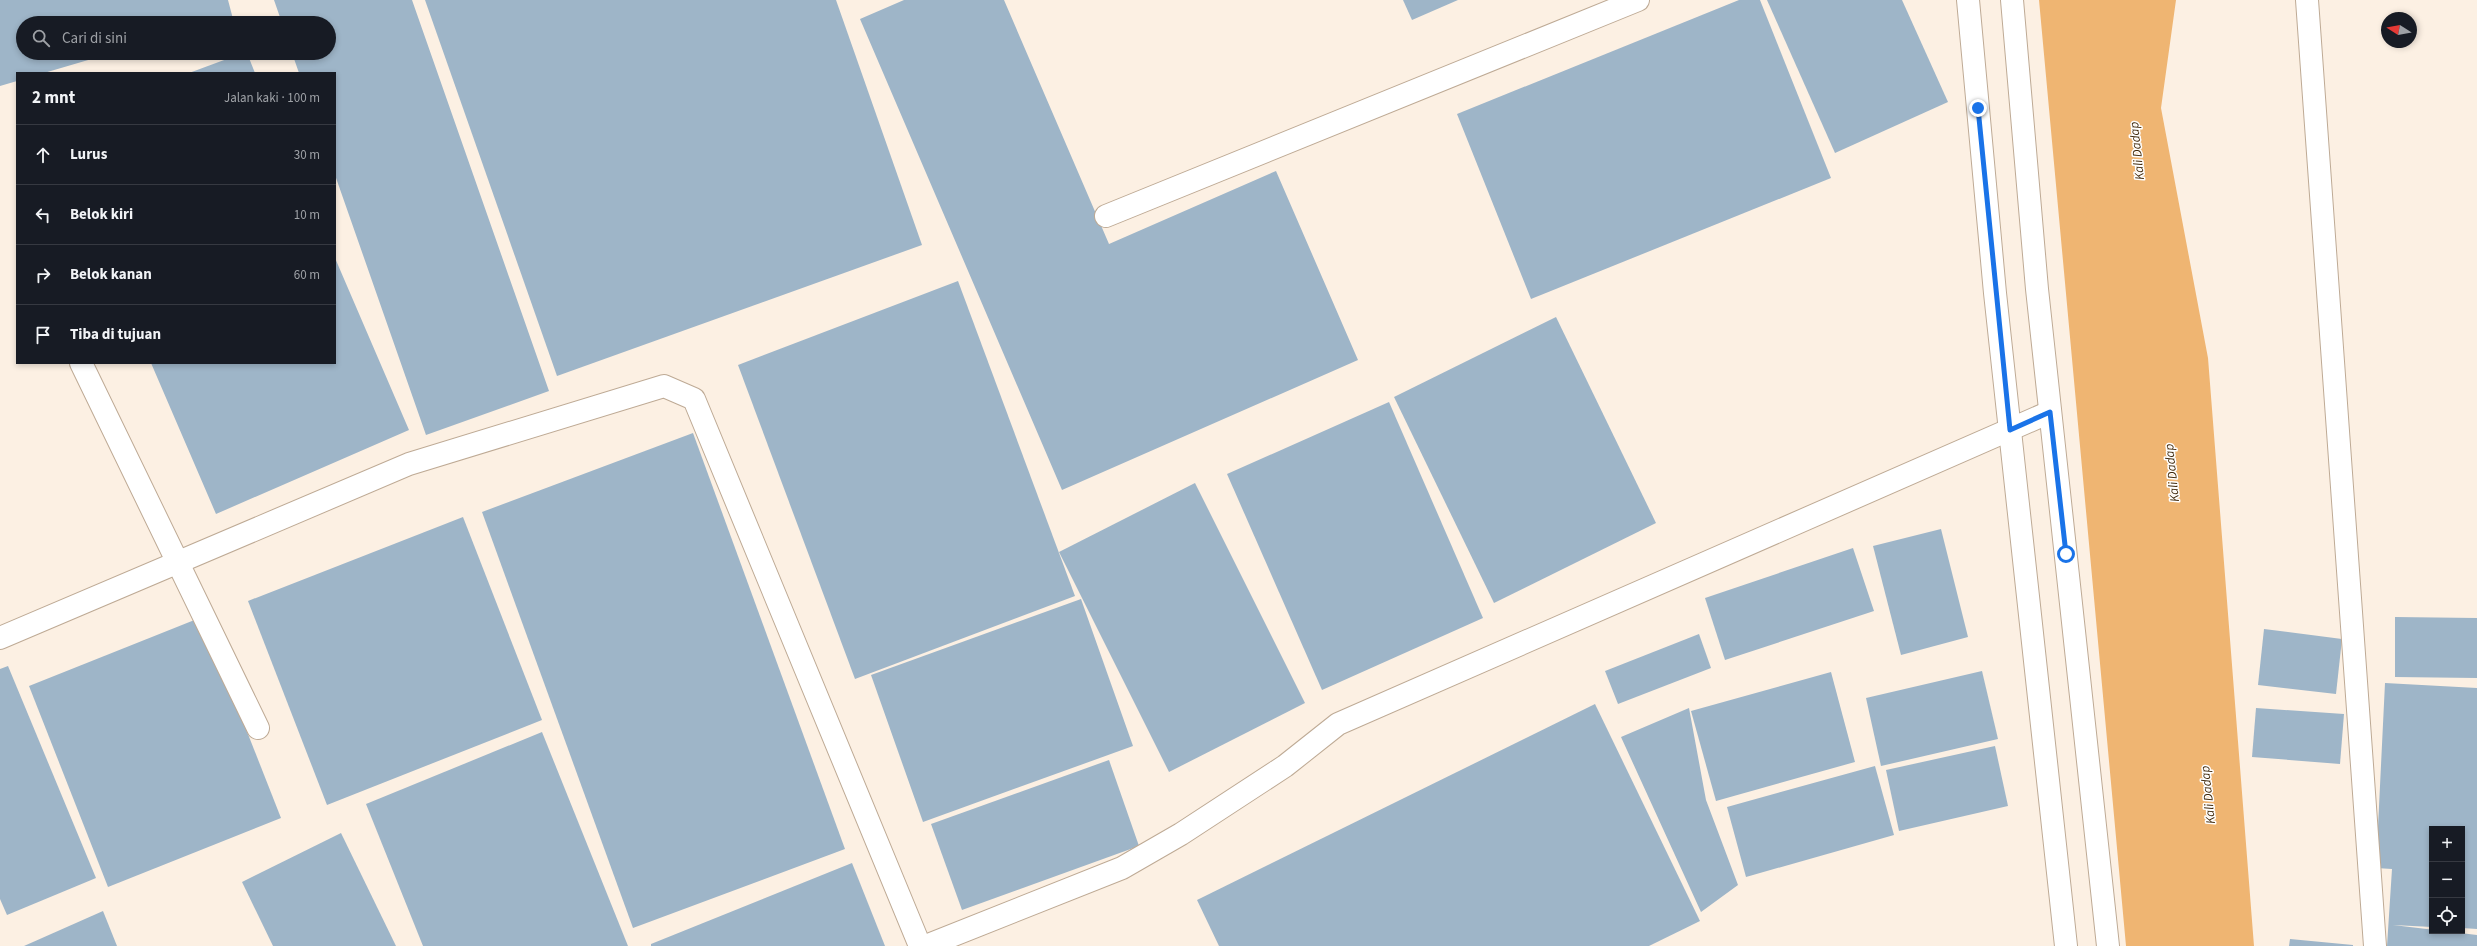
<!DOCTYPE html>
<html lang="id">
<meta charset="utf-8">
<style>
:root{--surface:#171b24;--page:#20242c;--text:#f1f3f6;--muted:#9ea1a6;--line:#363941}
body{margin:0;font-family:"Source Sans 3",sans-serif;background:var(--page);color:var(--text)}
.controls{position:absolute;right:12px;bottom:12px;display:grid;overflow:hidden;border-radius:0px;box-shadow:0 2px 6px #0003}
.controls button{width:36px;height:36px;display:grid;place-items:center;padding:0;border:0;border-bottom:1px solid var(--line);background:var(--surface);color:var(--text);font:20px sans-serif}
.compass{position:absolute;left:2381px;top:12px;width:36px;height:36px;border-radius:50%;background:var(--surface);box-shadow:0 2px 6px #0003;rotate:281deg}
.stop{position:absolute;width:12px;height:12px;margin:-9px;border:3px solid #1a73e8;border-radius:50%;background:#fff}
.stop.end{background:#1a73e8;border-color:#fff;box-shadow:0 1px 4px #0008}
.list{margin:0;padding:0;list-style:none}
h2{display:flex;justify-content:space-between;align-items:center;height:52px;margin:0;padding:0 16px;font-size:17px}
h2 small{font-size:13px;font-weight:400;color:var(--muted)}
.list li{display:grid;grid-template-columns:26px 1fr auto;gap:12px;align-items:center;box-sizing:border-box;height:60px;padding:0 16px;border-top:1px solid var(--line)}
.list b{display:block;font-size:15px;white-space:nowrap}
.list em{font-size:13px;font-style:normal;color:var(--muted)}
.icon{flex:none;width:22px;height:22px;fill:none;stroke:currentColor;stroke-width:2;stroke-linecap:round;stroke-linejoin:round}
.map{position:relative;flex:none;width:2477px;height:946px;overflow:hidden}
.search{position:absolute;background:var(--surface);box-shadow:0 2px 6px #0003;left:16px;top:16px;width:320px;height:44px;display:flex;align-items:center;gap:10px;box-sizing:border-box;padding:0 14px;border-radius:22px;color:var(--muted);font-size:15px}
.panel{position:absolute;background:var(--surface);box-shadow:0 2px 6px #0003;left:16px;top:72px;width:320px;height:292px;border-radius:0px}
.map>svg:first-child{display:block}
.water{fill:#efb572}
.building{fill:#9eb5c8}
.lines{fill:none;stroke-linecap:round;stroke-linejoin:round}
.service-casing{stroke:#beaa95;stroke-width:24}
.minor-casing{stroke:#beaa95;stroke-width:24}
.service{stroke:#fff;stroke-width:22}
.minor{stroke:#fff;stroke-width:22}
.route{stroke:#1a73e8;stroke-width:5}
.labels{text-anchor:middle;stroke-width:3;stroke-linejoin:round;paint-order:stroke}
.water-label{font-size:13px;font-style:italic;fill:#40290b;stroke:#fff}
</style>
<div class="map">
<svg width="2477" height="946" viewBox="0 0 2477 946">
<rect width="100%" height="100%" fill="#fcf0e3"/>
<polygon class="water" points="2039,0 2176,0 2161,108 2208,358 2254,946 2126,946"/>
<g class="building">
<polygon points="0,0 228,0 233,19 219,23 23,23 23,53 112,53 44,73 17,73 17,81 0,86"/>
<polygon points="274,0 412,0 549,391 426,435 335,175 335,73 299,73 292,53 329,53 329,23 282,23"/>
<polygon points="425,0 836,0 922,245 557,376"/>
<polygon points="904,0 1004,0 1109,244 1276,171 1358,360 1062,490 860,19"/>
<polygon points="1403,0 1458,0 1412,20"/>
<polygon points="1739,0 1760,0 1831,178 1531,299 1457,114"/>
<polygon points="1767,0 1902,0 1948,102 1835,153"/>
<polygon points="243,53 247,53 255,73 189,73"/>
<polygon points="335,258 409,430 216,514 151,363 335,363"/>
<polygon points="958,281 1075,596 855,679 738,365"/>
<polygon points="1556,317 1656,523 1494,603 1394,397"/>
<polygon points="1389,402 1483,618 1322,690 1227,474"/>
<polygon points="693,433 845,849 633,928 482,512"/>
<polygon points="1195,483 1305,703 1169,772 1059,552"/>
<polygon points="463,517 542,720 327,805 248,601"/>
<polygon points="1941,529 1968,637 1901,655 1873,546"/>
<polygon points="1853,548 1874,611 1725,660 1705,598"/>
<polygon points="1081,599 1133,746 923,822 871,675"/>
<polygon points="202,617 281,818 108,887 29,686"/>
<polygon points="2395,617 2477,618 2477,678 2395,677"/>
<polygon points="2264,629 2342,639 2336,694 2258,685"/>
<polygon points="1699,634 1711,668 1618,704 1605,671"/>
<polygon points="8,666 96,878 7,915 0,899 0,669"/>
<polygon points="1982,671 1998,739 1881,766 1866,698"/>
<polygon points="1831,672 1855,762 1716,801 1691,711"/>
<polygon points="2385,683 2477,688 2477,929 2462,928 2462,829 2432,829 2432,927 2393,925 2477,935 2477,946 2387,946 2392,869 2376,868"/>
<polygon points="1595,704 1700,921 1649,946 1219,946 1197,900"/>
<polygon points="1689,708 1706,800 1738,885 1701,912 1621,737"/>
<polygon points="2256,708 2344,714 2340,764 2252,757"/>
<polygon points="542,732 628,946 423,946 366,804"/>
<polygon points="1995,746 2008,806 1899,831 1886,770"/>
<polygon points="1109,760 1139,846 962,910 931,824"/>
<polygon points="1875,766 1894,835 1746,877 1727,807"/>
<polygon points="341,833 396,946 273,946 242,882"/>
<polygon points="852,863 885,946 651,946 651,944"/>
<polygon points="103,911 117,946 24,946"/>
<polygon points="2290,939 2353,945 2353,946 2289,946"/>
</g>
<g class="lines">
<defs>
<g id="service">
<polyline points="1968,0 1995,293 2066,946"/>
<polyline points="2012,0 2037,289 2108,946"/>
<polyline points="1106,216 1638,0"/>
<polyline points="81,363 258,728"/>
<polyline points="0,638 409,464 664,386 694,399 920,946"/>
<polyline points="926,946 1122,868 1181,834 1285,766 1338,724 2050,412"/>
</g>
<polyline id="minor" points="2307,0 2375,946"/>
</defs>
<use href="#service" class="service-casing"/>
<use href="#minor" class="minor-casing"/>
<use href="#service" class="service"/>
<use href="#minor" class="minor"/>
</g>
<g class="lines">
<polyline class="route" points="1978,108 2010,430 2050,412 2066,554"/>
</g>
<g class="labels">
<g class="water-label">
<text transform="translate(2136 151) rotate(-96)" y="5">Kali Dadap</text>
<text transform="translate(2171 473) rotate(-96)" y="5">Kali Dadap</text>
<text transform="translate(2207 795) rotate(-96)" y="5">Kali Dadap</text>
</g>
</g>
</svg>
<div class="controls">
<button>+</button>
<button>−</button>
<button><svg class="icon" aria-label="locate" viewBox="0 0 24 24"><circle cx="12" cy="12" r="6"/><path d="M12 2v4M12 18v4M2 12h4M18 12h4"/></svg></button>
</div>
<svg class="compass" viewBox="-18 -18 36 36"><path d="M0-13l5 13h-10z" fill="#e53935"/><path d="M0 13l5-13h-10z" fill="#9ea1a6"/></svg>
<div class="stop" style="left:2066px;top:554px"></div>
<div class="stop end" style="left:1978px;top:108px"></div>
<div class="search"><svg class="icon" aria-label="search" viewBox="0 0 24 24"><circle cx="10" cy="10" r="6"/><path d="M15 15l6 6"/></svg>Cari di sini</div>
<section class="panel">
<h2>2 mnt<small>Jalan kaki · 100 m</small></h2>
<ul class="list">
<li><svg class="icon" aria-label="ahead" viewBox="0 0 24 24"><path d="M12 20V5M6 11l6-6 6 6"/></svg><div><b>Lurus</b></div><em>30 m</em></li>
<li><svg class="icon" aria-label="left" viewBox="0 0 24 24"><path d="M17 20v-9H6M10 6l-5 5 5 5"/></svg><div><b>Belok kiri</b></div><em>10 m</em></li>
<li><svg class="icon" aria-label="right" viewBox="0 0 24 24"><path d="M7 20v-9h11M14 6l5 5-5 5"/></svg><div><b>Belok kanan</b></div><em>60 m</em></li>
<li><svg class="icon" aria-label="arrive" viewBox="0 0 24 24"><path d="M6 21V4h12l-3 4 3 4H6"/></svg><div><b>Tiba di tujuan</b></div></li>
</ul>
</section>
</div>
